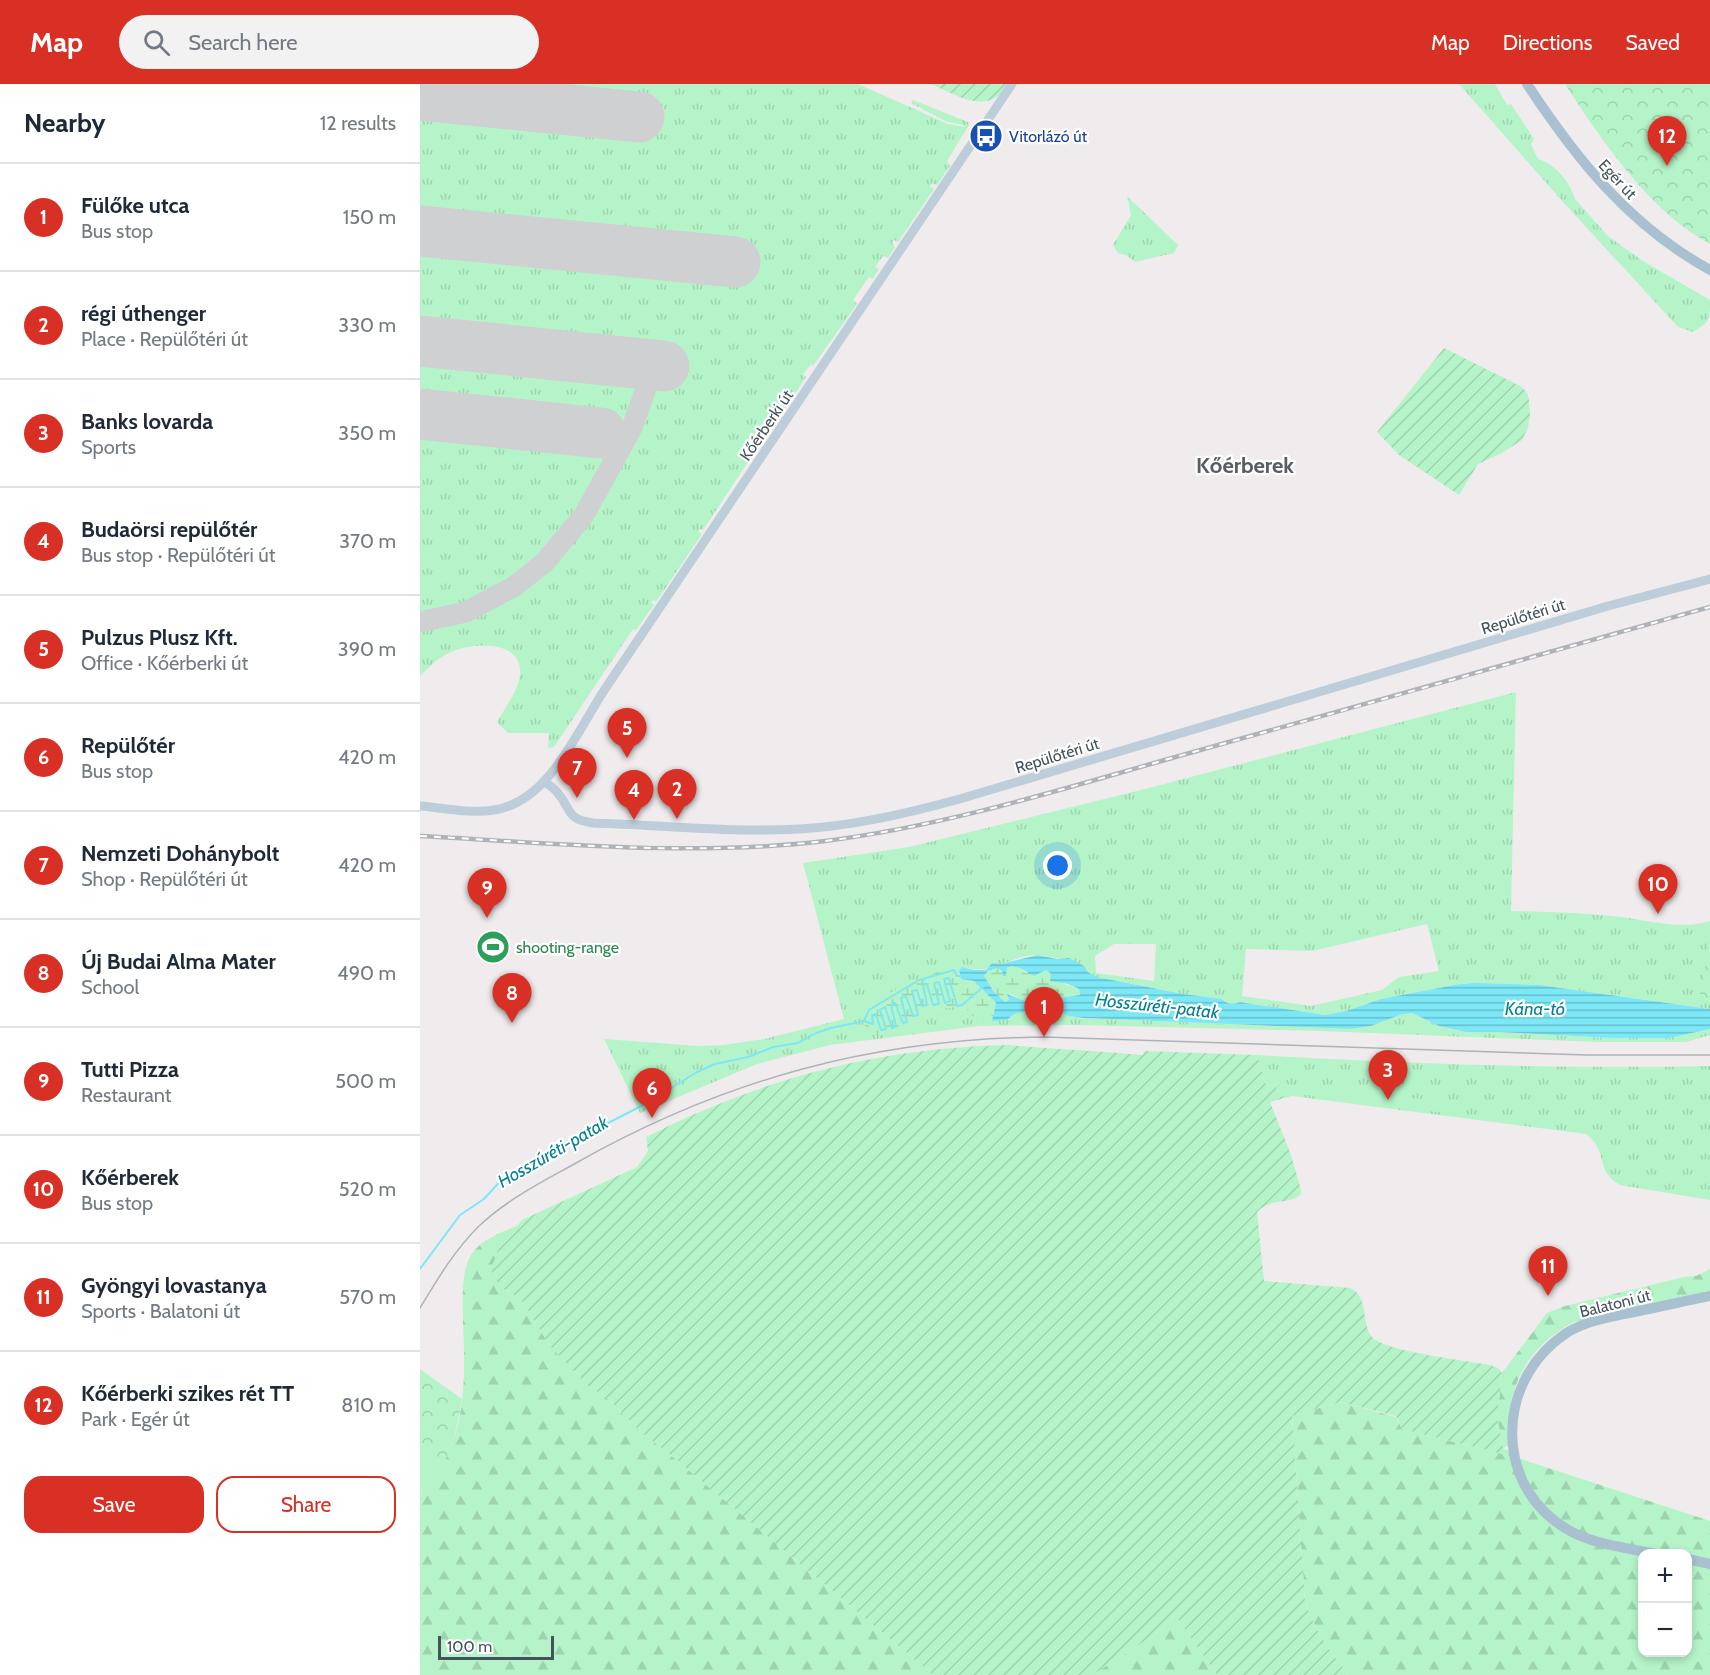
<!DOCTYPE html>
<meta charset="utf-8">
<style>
:root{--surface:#fff;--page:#f2f2f3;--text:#1f2937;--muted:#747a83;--line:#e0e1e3;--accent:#d93025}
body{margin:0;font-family:Cabin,sans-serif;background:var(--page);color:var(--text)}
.controls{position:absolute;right:18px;bottom:18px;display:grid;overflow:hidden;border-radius:12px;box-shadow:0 3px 9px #0003}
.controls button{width:54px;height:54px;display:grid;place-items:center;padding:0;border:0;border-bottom:2px solid var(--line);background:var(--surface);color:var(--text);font:30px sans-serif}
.scale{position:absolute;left:18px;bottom:15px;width:116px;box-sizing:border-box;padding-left:6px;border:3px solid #43525c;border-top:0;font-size:16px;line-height:21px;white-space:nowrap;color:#43525c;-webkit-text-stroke:4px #fff;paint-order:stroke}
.you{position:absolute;left:638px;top:782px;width:21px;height:21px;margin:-15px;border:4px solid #fff;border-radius:50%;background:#1a73e8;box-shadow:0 0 0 9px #1a73e833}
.badge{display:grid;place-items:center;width:39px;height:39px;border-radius:50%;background:var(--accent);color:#fff;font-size:20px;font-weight:700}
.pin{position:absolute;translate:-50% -50px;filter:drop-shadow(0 2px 3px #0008)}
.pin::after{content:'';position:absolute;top:32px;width:21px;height:18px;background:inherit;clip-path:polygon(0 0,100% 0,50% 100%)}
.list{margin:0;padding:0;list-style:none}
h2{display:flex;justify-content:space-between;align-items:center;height:78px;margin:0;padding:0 24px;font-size:26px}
h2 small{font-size:20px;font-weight:400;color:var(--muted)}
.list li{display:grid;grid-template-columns:39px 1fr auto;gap:18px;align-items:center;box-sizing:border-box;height:108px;padding:0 24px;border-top:2px solid var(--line)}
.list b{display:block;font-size:22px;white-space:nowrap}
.list p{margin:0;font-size:20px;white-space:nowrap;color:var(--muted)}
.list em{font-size:20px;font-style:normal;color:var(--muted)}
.actions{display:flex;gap:12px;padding:18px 24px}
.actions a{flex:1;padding:14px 0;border:2px solid var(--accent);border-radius:18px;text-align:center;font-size:21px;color:var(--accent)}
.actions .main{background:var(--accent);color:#fff}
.icon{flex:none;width:33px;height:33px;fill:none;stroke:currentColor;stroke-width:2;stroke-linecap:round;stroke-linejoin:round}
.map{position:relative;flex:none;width:1290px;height:1591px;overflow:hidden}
header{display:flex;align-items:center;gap:36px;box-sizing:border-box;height:84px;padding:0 30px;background:var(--accent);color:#fff}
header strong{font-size:28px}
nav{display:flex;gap:33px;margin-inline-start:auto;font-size:21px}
.search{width:420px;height:54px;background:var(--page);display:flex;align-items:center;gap:15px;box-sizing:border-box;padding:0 21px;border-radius:33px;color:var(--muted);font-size:22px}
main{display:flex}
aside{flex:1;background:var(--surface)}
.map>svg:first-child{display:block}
.grass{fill:url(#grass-tufts);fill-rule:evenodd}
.forest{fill:url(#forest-firs);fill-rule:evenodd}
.wetland{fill:url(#wetland-marsh)}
.park{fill:url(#park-crowns)}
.garden{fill:url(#garden-furrows)}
.pitch{fill:#b5f4c8}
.water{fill:url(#water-rules);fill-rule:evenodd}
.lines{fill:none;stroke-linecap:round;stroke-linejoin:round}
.stream{stroke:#7ce7f6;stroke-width:2}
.taxiway{stroke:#cfd0d2;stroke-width:21}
.runway{stroke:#cfd0d2;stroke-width:51}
.secondary{stroke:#bdcdd9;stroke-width:9}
.primary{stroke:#a9c0d0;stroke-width:10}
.tram{stroke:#aeb3b8;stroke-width:1.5}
.rail-casing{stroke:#aeb3b8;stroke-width:4.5}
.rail{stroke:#fff;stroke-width:2;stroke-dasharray:7;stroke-linecap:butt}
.labels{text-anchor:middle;stroke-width:4.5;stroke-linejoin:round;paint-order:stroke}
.transit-label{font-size:16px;fill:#164399;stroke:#fff;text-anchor:start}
.street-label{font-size:16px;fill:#43525c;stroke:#fff}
.leisure-label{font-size:16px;fill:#27864d;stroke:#fff;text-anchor:start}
.water-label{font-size:18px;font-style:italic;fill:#038092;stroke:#fff}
.district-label{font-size:22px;font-weight:bold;fill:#595e63;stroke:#fff}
</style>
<header>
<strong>Map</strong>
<div class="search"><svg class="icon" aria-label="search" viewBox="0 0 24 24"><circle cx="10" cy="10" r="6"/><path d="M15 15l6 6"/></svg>Search here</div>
<nav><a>Map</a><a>Directions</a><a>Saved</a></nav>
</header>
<main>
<aside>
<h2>Nearby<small>12 results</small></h2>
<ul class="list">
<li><span class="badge">1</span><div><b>Fülőke utca</b><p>Bus stop</p></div><em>150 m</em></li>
<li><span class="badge">2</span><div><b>régi úthenger</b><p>Place · Repülőtéri út</p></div><em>330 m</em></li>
<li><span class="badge">3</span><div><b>Banks lovarda</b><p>Sports</p></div><em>350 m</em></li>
<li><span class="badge">4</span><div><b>Budaörsi repülőtér</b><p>Bus stop · Repülőtéri út</p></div><em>370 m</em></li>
<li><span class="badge">5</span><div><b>Pulzus Plusz Kft.</b><p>Office · Kőérberki út</p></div><em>390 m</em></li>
<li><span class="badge">6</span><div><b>Repülőtér</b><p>Bus stop</p></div><em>420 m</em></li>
<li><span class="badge">7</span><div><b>Nemzeti Dohánybolt</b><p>Shop · Repülőtéri út</p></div><em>420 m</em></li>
<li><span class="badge">8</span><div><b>Új Budai Alma Mater</b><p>School</p></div><em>490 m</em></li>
<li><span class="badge">9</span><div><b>Tutti Pizza</b><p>Restaurant</p></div><em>500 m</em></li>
<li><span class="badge">10</span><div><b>Kőérberek</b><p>Bus stop</p></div><em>520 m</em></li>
<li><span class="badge">11</span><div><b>Gyöngyi lovastanya</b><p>Sports · Balatoni út</p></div><em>570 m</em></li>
<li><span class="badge">12</span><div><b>Kőérberki szikes rét TT</b><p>Park · Egér út</p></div><em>810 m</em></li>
</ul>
<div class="actions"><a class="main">Save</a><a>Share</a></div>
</aside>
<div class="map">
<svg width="1290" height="1591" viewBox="0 0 1290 1591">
<defs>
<pattern id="grass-tufts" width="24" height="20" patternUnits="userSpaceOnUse" patternTransform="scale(1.5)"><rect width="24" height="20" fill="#b5f4c8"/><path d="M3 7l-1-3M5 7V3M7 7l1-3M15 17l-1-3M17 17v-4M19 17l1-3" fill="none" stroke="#9dd3ae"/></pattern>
<pattern id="forest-firs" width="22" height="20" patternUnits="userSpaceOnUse" patternTransform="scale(1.5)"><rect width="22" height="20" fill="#b5f4c8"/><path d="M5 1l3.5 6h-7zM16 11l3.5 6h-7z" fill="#9dd3ae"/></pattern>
<pattern id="wetland-marsh" width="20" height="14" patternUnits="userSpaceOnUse" patternTransform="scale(1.5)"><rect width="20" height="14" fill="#b5f4c8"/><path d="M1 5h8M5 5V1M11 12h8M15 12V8" fill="none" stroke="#9dd3ae"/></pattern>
<pattern id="park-crowns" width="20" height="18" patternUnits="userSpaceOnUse" patternTransform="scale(1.5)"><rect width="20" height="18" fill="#b5f4c8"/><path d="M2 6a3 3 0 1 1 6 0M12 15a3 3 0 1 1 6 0" fill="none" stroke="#9dd3ae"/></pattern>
<pattern id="garden-furrows" width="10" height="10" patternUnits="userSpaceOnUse" patternTransform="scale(1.5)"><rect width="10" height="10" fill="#b5f4c8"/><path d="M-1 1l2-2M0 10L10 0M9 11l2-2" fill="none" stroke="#9dd3ae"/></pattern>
<pattern id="water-rules" width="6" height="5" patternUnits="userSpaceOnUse" patternTransform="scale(1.5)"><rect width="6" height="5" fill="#7ce7f6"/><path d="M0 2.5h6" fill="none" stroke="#67beca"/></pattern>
</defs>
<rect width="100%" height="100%" fill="#f0eced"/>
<g class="grass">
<path d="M0 0H438L528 40 546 43 540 40 527 38 491 19 493 16 548 38 549 41 527 77 530 82 517 101 512 99 510 102 514 105 478 158 474 156 472 159 475 163 468 174 463 172 455 183 459 185 453 195 449 193 433 216 437 220 393 282 391 280 383 291 386 293 373 313 370 312 366 316 368 319 353 341 351 339 349 343 350 345 283 446 280 445 278 448 282 450 236 518 233 516 231 518 234 521 216 546 213 545 134 663 128 664 129 649H88L77 638C85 624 98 607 100 591 103 555 52 558 29 569 18 574 9 583 0 592Z"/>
<path d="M1039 0H1075L1087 21 1091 20 1114 55 1111 60 1118 75C1135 80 1150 98 1155 115L1188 152 1223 177 1290 216C1290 237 1290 237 1273 248L1258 243 1143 118Z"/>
<polygon points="707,112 758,161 754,169 715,178 706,171 698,169 693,161 711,131"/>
<path d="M1096 608 1091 827C1128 828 1166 829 1202 833 1231 837 1262 846 1290 837V925L1119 901 1046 899 961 915 926 927 905 931 821 918C814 921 807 920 802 915L763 910 677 893 645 874C635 876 627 871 617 871 587 872 573 892 542 883L539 886 533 883 495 939 506 927 533 923 549 927 561 937 587 936 594 930 606 926 624 924 664 934 931 945 951 942 980 931 992 929 1019 942 1046 948H1080L1190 954H1249L1290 945V951L1266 958H1178L900 947 653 941 559 942 410 961 337 980 220 1029 184 955 279 962 303 961 344 955 424 935 383 779 489 763 725 705ZM1007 840 1019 887 979 893 962 906 891 922 822 912 826 865 892 867ZM694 860H736L734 897 676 889 675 872Z"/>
<path d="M837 971C988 980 1139 985 1290 982V1116L1200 1101C1174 1086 1189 1067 1166 1050L872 1012 871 1001 846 1002Z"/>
</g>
<g class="forest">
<path d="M99 1141 79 1164 86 1207 94 1209 101 1215 130 1262 168 1302 186 1313 222 1349 247 1368 513 1591H0V1412C46 1362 46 1304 43 1240 43 1223 41 1193 48 1177 57 1156 80 1149 99 1141Z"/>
<path d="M1290 1185V1208L1154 1238C1103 1265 1086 1306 1088 1362L1083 1364 1077 1333 1082 1289 1127 1229 1145 1222 1264 1193 1276 1192Z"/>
<path d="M920 1318 976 1333 982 1345 1095 1373 1290 1437V1591H929C911 1570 893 1544 885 1517L872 1332ZM1222 1470H1268V1568H1222Z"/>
<polygon points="758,1534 797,1591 672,1591"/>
</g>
<g class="wetland">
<polygon points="591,882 600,884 606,889 626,886 631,890 636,897 659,905 660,911 608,918 590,910 587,911 589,916 585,918 574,908 564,892 568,887 577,884 586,891 587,884"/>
<path d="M533 883 539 886 541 895 554 897 576 919 572 937C562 937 554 937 549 927L533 923 506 927 495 939 458 950 442 940 441 931C465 906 501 893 533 883Z"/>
</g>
<g class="park">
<path d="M1145 0H1290V160C1231 129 1181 56 1145 0Z"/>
<polygon points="1289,861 1290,861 1290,918 1283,917 1284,912 1280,910"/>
<path d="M0 1285 42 1315C35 1356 29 1380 0 1412Z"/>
</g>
<g class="garden">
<path d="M511 0H589C585 5 580 11 575 14 555 25 530 8 511 0Z"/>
<polygon points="1024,264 1102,303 1107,309 1109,316 1110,332 1108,344 1102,356 1082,369 1058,380 1039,411 979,371 957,348"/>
<path d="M588 961C633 965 678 967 723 971L724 967 837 971 846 1002 871 1001 872 1012 850 1018 871 1071 881 1106V1110C870 1122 853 1112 837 1128L844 1197 930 1204C950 1213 940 1238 952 1253 963 1267 1048 1277 1070 1281L1078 1284 1082 1289 1077 1333 1083 1364 1089 1367H1094L1095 1373 982 1345 976 1332 920 1318 872 1332 885 1517C893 1544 911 1570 929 1591H797L758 1535 672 1591H513L247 1368 222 1349 186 1313 168 1302 130 1262 101 1215 81 1203 72 1190V1182L79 1164 102 1136 217 1083 228 1067 226 1053C343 994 457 964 588 961Z"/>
</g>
<g class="pitch">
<polygon points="102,897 107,911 82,921 77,907"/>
<polygon points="905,1001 1034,1020 1033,1030 880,1010 858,1013 856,1002"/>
<polygon points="0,1375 18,1385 7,1403 0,1399"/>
</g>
<path class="water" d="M618 871 637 875 649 874 664 882 668 888 677 893 763 910 802 915C806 920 814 921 820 918L905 931 926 927 961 915 1040 900 1053 899 1119 901 1290 925V945L1249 954H1190L1080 948H1046L1019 942 992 929 980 931 951 942 931 945 664 934 650 932 631 925 621 924 594 930 587 936 572 937 576 919 554 897 541 895 539 886 542 883 554 886H566L572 879 581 880ZM591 882 600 884 614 892 626 886 631 890 630 897 648 900 659 905 660 911 608 918 587 910 589 916 585 918 574 908 564 892 568 887 577 884 582 887 583 892H586L587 884Z"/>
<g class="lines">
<g class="stream">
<polyline points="444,937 453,940 452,931 456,930 461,946 466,945 460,926 465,923 472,944 476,942 471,921 475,919 483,939 487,938 481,914 486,912 493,932 498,931 492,907 497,906 502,922 507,921 503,901 507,900 513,921 519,920 514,899 519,898 525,919 530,917 524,895 529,894 537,922 542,921 563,903"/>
<polyline points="0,1185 40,1131 64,1115 85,1092 229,1018 277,988 295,980 328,973 353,963 378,959 396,949 411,944 444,937 449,926 499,896 534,886 537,892 542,892"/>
</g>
<polyline class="taxiway" points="0,538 46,528 95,502 125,478 164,431 212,344 225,307 227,280"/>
<g class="runway">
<polyline points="0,11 219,33"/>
<polyline points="0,147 315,178"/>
<polyline points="0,257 244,282"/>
<polyline points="0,330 181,349"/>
</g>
<g class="secondary">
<path d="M125 698C129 701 134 704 137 708 152 725 145 735 173 739 242 741 311 749 380 745 435 742 490 729 543 714L1188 522 1290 495"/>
<path d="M0 722C24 724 50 730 74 726 129 718 157 647 185 605L592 0"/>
</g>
<g class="primary">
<path d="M1107 0C1157 76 1209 141 1290 186"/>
<path d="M1236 1470C1208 1464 1177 1461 1152 1448 1074 1407 1073 1299 1145 1250 1165 1237 1190 1233 1214 1228 1239 1223 1265 1217 1290 1212"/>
<polyline points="1268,1475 1290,1480"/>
</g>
<path class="tram" d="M0 1224C17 1196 34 1167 58 1143 86 1116 122 1098 156 1079 305 995 453 955 624 953L1167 971H1290"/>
<defs>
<path id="rail" d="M0 752C134 759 270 773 405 757 526 742 642 705 759 672 936 623 1113 573 1290 523"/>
</defs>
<use href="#rail" class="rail-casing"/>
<use href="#rail" class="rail"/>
</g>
<defs>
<symbol id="bus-disc" viewBox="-11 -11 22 22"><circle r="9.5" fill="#1a4fb4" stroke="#fff"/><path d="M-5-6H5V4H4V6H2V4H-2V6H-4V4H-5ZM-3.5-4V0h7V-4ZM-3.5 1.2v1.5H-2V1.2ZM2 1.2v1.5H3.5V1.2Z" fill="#fff"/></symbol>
<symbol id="stadium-disc" viewBox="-11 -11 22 22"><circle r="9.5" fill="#2e9e5b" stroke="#fff"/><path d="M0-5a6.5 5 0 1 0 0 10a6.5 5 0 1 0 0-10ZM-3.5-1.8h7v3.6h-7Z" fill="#fff"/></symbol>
</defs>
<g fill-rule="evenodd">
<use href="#bus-disc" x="547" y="33" width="38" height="38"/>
<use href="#stadium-disc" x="54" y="844" width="38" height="38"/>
</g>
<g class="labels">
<g class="transit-label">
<text x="589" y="58">Vitorlázó út</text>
</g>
<g class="street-label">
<text transform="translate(1198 95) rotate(47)" y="6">Egér út</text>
<text transform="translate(346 341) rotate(-56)" y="6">Kőérberki út</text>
<text transform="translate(1103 532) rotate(-17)" y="6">Repülőtéri út</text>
<text transform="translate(637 671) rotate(-17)" y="6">Repülőtéri út</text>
<text transform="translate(1195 1219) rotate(-14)" y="6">Balatoni út</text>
</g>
<g class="leisure-label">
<text x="96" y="869">shooting-range</text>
</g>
<g class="water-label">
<text transform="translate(737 922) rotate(6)" y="6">Hosszúréti-patak</text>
<text x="1115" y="931">Kána-tó</text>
<text transform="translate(133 1068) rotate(-30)" y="6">Hosszúréti-patak</text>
</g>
<g class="district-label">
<text x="825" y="389">Kőérberek</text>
</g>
</g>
</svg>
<div class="controls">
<button>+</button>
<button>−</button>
</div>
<div class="scale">100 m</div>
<div class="you"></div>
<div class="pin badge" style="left:624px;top:953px">1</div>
<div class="pin badge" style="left:257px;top:735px">2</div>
<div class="pin badge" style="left:968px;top:1016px">3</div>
<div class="pin badge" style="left:214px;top:736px">4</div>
<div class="pin badge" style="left:207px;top:674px">5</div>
<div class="pin badge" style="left:232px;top:1034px">6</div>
<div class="pin badge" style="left:157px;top:714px">7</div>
<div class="pin badge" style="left:92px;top:939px">8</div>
<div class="pin badge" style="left:67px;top:834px">9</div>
<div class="pin badge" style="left:1238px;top:830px">10</div>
<div class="pin badge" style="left:1128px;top:1212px">11</div>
<div class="pin badge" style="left:1247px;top:82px">12</div>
</div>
</main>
